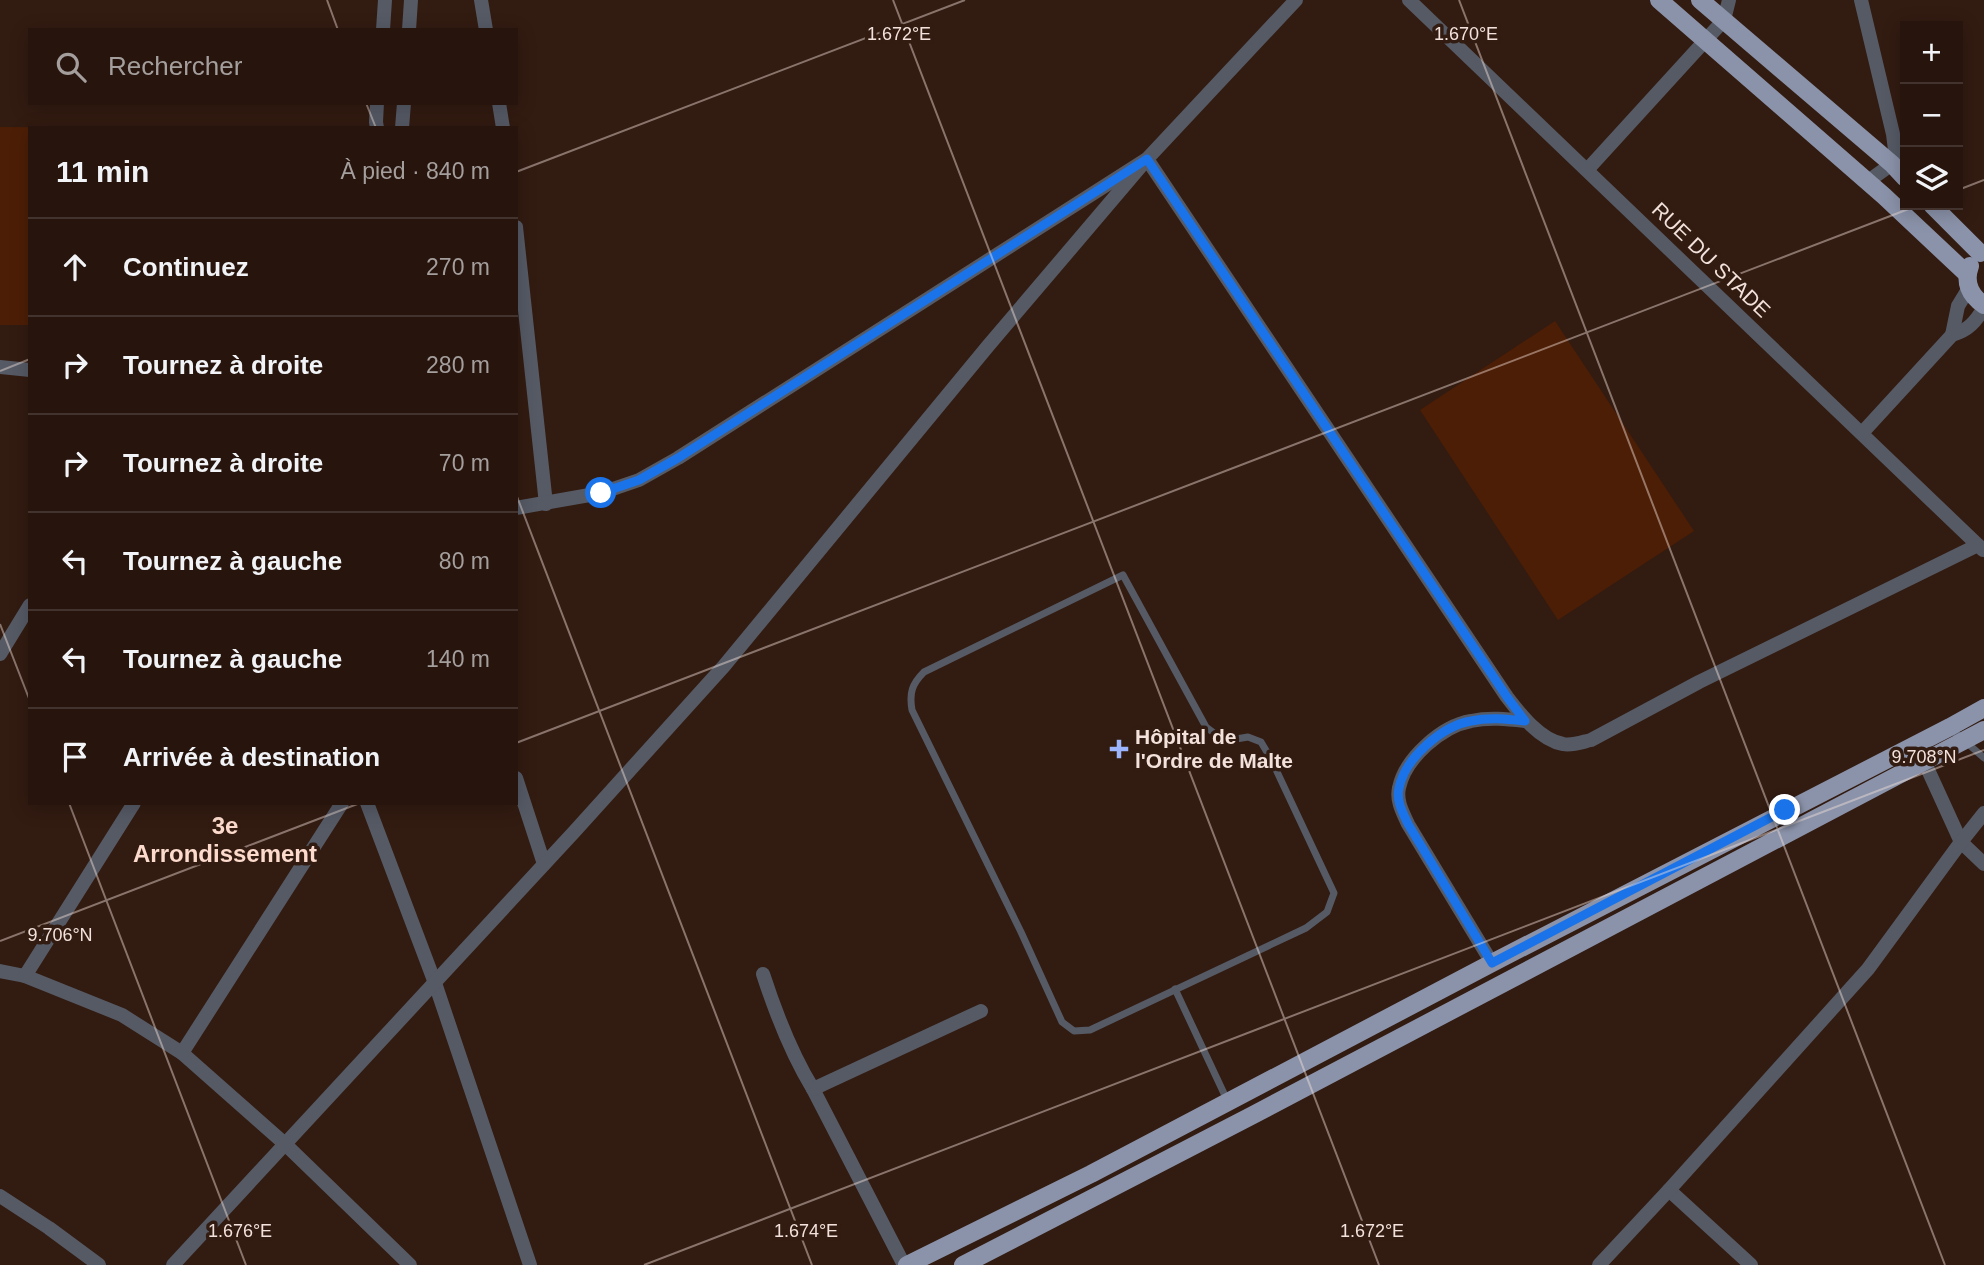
<!DOCTYPE html>
<html lang="fr">
<meta charset="utf-8">
<style>
:root{--surface:#26140d;--page:#32211b;--text:#f1f3f6;--muted:#a49e9d;--line:#42332e}
body{margin:0;font-family:Helvetica,sans-serif;background:var(--page);color:var(--text)}
.controls{position:absolute;right:21px;top:21px;display:grid;overflow:hidden;border-radius:0px;box-shadow:0 4px 18px #0003}
.controls button{width:63px;height:63px;display:grid;place-items:center;padding:0;border:0;border-bottom:2px solid var(--line);background:var(--surface);color:var(--text);font:35px sans-serif}
.stop{position:absolute;width:21px;height:21px;margin:-16px;border:5px solid #1a73e8;border-radius:50%;background:#fff}
.stop.end{background:#1a73e8;border-color:#fff;box-shadow:0 2px 7px #0008}
.list{margin:0;padding:0;list-style:none}
h2{display:flex;justify-content:space-between;align-items:center;height:91px;margin:0;padding:0 28px;font-size:30px}
h2 small{font-size:23px;font-weight:400;color:var(--muted)}
.list li{display:grid;grid-template-columns:46px 1fr auto;gap:21px;align-items:center;box-sizing:border-box;height:98px;padding:0 28px;border-top:2px solid var(--line)}
.list b{display:block;font-size:26px;white-space:nowrap}
.list em{font-size:23px;font-style:normal;color:var(--muted)}
.icon{flex:none;width:38px;height:38px;fill:none;stroke:currentColor;stroke-width:2;stroke-linecap:round;stroke-linejoin:round}
.map{position:relative;flex:none;width:1984px;height:1265px;overflow:hidden}
.search{position:absolute;background:var(--surface);box-shadow:0 4px 18px #0003;left:28px;top:28px;width:490px;height:77px;display:flex;align-items:center;gap:18px;box-sizing:border-box;padding:0 24px;border-radius:0px;color:var(--muted);font-size:26px}
.panel{position:absolute;background:var(--surface);box-shadow:0 4px 18px #0003;left:28px;top:126px;width:490px;height:679px;border-radius:0px}
.map>svg:first-child{display:block}
.green{fill:#4d1e06}
.lines{fill:none;stroke-linecap:round;stroke-linejoin:round}
.service{stroke:#565a65;stroke-width:7}
.minor{stroke:#565a65;stroke-width:14}
.primary{stroke:#8b93aa;stroke-width:18}
.route{stroke:#1a73e8;stroke-width:9}
.ticks{fill:none;stroke:#f3e2db;stroke-width:2;stroke-opacity:0.45}
.poi-dot{fill:#9bb4fd;stroke:#321b11;stroke-width:2.5}
.labels{text-anchor:middle;stroke-width:7;stroke-linejoin:round;paint-order:stroke}
.street-label{font-size:21px;fill:#f3e2db;stroke:#321b11}
.poi-label{font-size:21px;font-weight:bold;fill:#f3e2db;stroke:#321b11;text-anchor:start}
.quarter-label{font-size:24px;font-weight:bold;fill:#fcdbcd;stroke:#321b11}
.ticks-label{font-size:18px;text-anchor:middle;fill:#f3e2db;stroke:#321b11;stroke-width:7;stroke-linejoin:round;paint-order:stroke}
</style>
<div class="map">
<svg width="1984" height="1265" viewBox="0 0 1984 1265">
<rect width="100%" height="100%" fill="#321b11"/>
<g class="green">
<polygon points="0,127 146,128 30,128 30,325 0,325"/>
<polygon points="1555,321 1694,531 1558,620 1420,410"/>
</g>
<g class="lines">
<g class="service">
<path d="M1123 575 1206 727 1218 736 1230 740 1248 737 1261 742 1271 759 1334 893 1327 912 1306 928 1090 1030 1074 1031 1062 1022 1021 932 912 710C909 693 912 684 924 672Z"/>
<polyline points="1950,728 1984,758"/>
<polyline points="1175,989 1228,1102"/>
</g>
<g class="minor">
<polyline points="481,0 486,30"/>
<polyline points="1409,0 1983,550"/>
<polyline points="1861,0 1893,134 1895,150 1892,164 1867,182"/>
<polyline points="383,30 385,0"/>
<polyline points="409,30 411,0"/>
<polyline points="377,103 376,122 377,128"/>
<polyline points="499,103 503,128"/>
<polyline points="402,128 404,103"/>
<polyline points="1587,170 1724,20 1729,0"/>
<polyline points="516,227 546,504"/>
<polyline points="1952,335 1958,306 1969,288"/>
<polyline points="0,367 30,370"/>
<path d="M1862 433 1952 335C1969 330 1975 322 1984 308"/>
<polyline points="516,508 601,493 639,480 678,458 1147,159 1296,0"/>
<polyline points="0,654 30,605"/>
<polyline points="1924,754 1924,761 1961,842 1984,864"/>
<polyline points="516,778 544,864"/>
<polyline points="367,803 435,983 530,1265"/>
<path d="M1492 963 1408 824C1403 813 1396 801 1399 788 1405 758 1442 726 1471 721 1489 717 1507 719 1525 721"/>
<polyline points="0,971 25,976 122,1015 182,1053 285,1144 410,1265"/>
<path d="M763 974C776 1014 791 1053 813 1089L904 1265"/>
<polyline points="25,976 134,803"/>
<polyline points="182,1053 342,803"/>
<polyline points="813,1089 981,1011"/>
<polyline points="1669,1190 1751,1265"/>
<polyline points="0,1196 49,1228 99,1265"/>
<path d="M173 1265 574 832 724 666 988 346 1147 159 1507 697C1520 714 1540 740 1563 744 1572 746 1582 742 1591 740L1699 682 1978 545"/>
<polyline points="1599,1265 1669,1190 1868,969 1961,842 1984,813"/>
</g>
<g class="primary">
<polyline points="1659,0 1884,196 1967,274"/>
<polyline points="1700,0 1892,164 1905,178"/>
<polyline points="1932,205 1980,253"/>
<path d="M1970 266C1964 282 1969 295 1984 305"/>
<polyline points="907,1265 1091,1174 1492,963 1950,727 1984,708"/>
<polyline points="963,1265 1253,1115 1984,730"/>
</g>
</g>
<g class="lines">
<path class="route" d="M601 493 639 480 678 458 1147 159 1507 697 1525 721C1507 719 1489 717 1471 721 1442 726 1405 758 1399 788 1396 801 1403 813 1408 824L1492 963 1785 810"/>
</g>
<path class="ticks" d="M327 0 338 30M893 0 1379 1265M1459 0 1945 1265M366 103 376 128M516 172 965 0M1958 190 1984 180M0 371 30 359M516 494 812 1265M0 624 30 701M516 743 1919 205M69 803 246 1265M0 941 360 803M644 1265 1984 750"/>
<path class="poi-dot" d="M1115.5 738.5h7v7h7v7h-7v7h-7v-7h-7v-7h7z"/>
<g class="labels">
<g class="street-label">
<text transform="translate(1711 260) rotate(44)" y="7">RUE DU STADE</text>
</g>
<g class="poi-label">
<text x="1135" y="744">Hôpital de<tspan x="1135" dy="24">l'Ordre de Malte</tspan></text>
</g>
<g class="quarter-label">
<text x="225" y="834">3e<tspan x="225" dy="28">Arrondissement</tspan></text>
</g>
</g>
<g class="ticks-label">
<text x="899" y="40">1.672°E</text>
<text x="1466" y="40">1.670°E</text>
<text x="1924" y="763">9.708°N</text>
<text x="60" y="941">9.706°N</text>
<text x="240" y="1237">1.676°E</text>
<text x="806" y="1237">1.674°E</text>
<text x="1372" y="1237">1.672°E</text>
</g>
</svg>
<div class="controls">
<button>+</button>
<button>−</button>
<button><svg class="icon" aria-label="layers" viewBox="0 0 24 24"><path d="M12 4l9 5-9 5-9-5zM3 14l9 5 9-5"/></svg></button>
</div>
<div class="stop" style="left:601px;top:493px"></div>
<div class="stop end" style="left:1785px;top:810px"></div>
<div class="search"><svg class="icon" aria-label="search" viewBox="0 0 24 24"><circle cx="10" cy="10" r="6"/><path d="M15 15l6 6"/></svg>Rechercher</div>
<section class="panel">
<h2>11 min<small>À pied · 840 m</small></h2>
<ul class="list">
<li><svg class="icon" aria-label="ahead" viewBox="0 0 24 24"><path d="M12 20V5M6 11l6-6 6 6"/></svg><div><b>Continuez</b></div><em>270 m</em></li>
<li><svg class="icon" aria-label="right" viewBox="0 0 24 24"><path d="M7 20v-9h11M14 6l5 5-5 5"/></svg><div><b>Tournez à droite</b></div><em>280 m</em></li>
<li><svg class="icon" aria-label="right" viewBox="0 0 24 24"><path d="M7 20v-9h11M14 6l5 5-5 5"/></svg><div><b>Tournez à droite</b></div><em>70 m</em></li>
<li><svg class="icon" aria-label="left" viewBox="0 0 24 24"><path d="M17 20v-9H6M10 6l-5 5 5 5"/></svg><div><b>Tournez à gauche</b></div><em>80 m</em></li>
<li><svg class="icon" aria-label="left" viewBox="0 0 24 24"><path d="M17 20v-9H6M10 6l-5 5 5 5"/></svg><div><b>Tournez à gauche</b></div><em>140 m</em></li>
<li><svg class="icon" aria-label="arrive" viewBox="0 0 24 24"><path d="M6 21V4h12l-3 4 3 4H6"/></svg><div><b>Arrivée à destination</b></div></li>
</ul>
</section>
</div>
